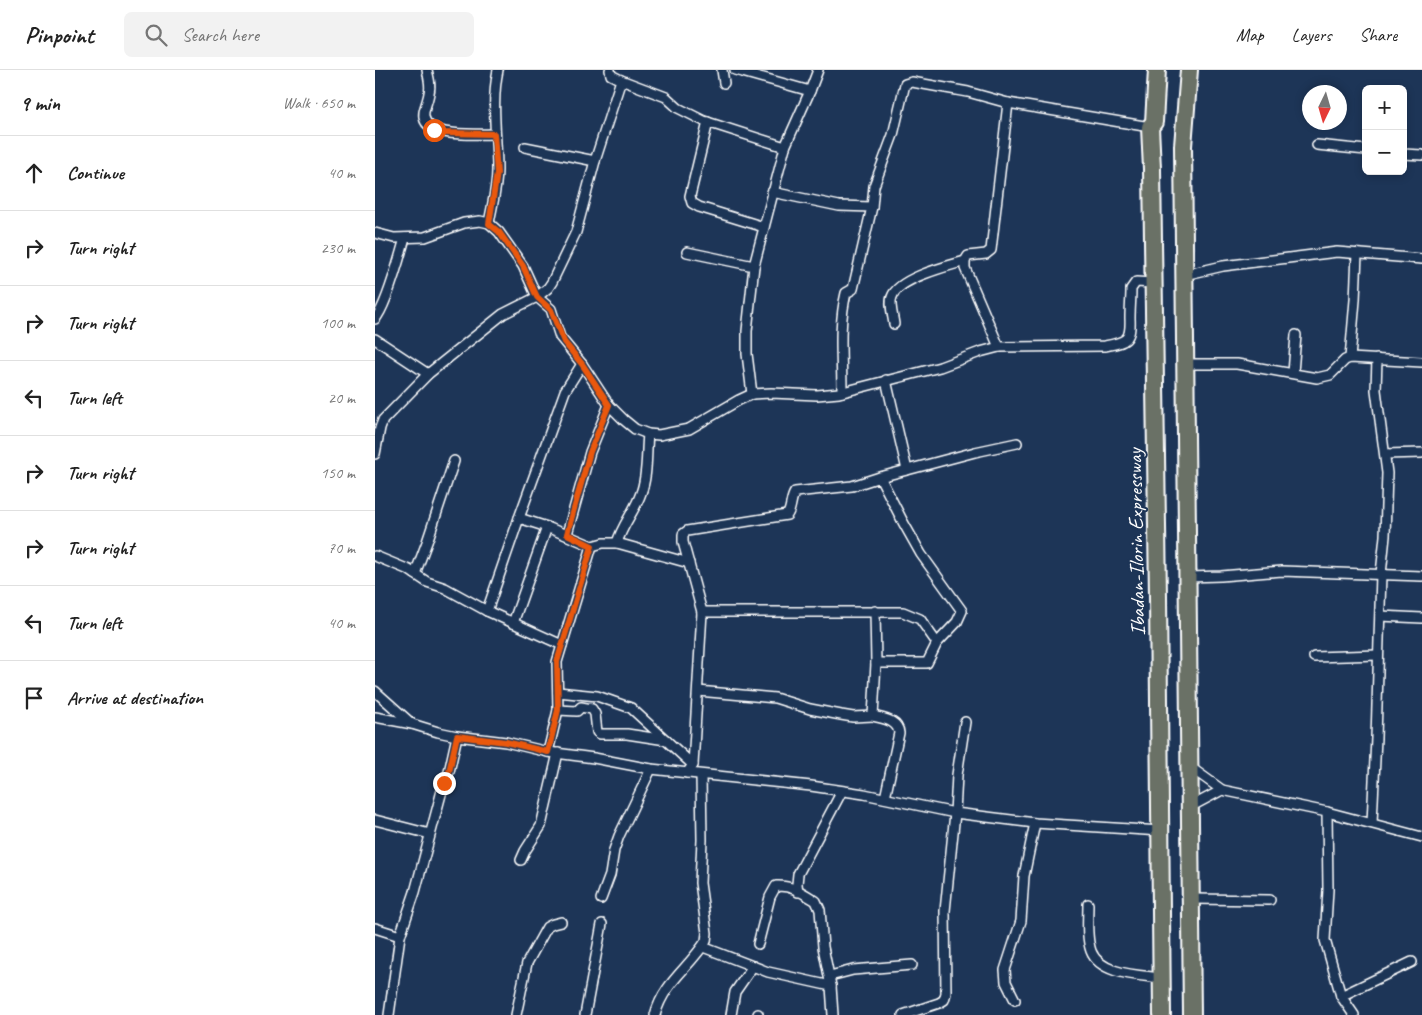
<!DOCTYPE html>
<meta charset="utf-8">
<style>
:root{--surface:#fff;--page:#f2f2f2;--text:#222;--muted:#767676;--line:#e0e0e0}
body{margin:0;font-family:Caveat,sans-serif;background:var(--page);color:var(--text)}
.controls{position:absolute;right:15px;top:15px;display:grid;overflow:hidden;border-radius:8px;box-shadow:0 2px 8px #0003}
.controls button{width:45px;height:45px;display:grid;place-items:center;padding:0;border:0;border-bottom:1px solid var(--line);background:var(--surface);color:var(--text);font:25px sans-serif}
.compass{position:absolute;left:927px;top:15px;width:45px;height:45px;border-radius:50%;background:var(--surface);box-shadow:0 2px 8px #0003;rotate:185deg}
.stop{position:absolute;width:15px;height:15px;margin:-11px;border:4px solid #ea580c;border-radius:50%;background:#fff}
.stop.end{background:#ea580c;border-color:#fff;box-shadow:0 1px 5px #0008}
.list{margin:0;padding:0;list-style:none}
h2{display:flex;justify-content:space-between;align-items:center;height:65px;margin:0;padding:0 20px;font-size:21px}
h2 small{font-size:16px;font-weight:400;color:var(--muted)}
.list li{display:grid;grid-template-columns:32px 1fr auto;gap:15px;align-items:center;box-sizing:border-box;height:75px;padding:0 20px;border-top:1px solid var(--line)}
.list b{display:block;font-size:19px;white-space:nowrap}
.list em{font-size:16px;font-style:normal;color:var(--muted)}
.icon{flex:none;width:28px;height:28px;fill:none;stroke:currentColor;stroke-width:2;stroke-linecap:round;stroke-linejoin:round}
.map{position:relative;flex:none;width:1047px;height:945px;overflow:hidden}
header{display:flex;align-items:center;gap:30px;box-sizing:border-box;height:70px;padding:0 25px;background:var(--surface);border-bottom:1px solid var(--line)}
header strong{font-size:24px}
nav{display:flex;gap:28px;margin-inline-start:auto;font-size:18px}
.search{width:350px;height:45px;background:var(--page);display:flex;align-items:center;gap:12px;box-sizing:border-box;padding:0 18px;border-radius:8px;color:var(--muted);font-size:19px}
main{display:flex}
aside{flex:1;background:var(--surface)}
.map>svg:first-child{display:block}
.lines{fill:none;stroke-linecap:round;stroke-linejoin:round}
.minor-casing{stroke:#fff;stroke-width:12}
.motorway-casing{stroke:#fff;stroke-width:20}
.minor{stroke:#1d3557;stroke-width:9}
.motorway{stroke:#6a7166;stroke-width:16}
.route{stroke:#ea580c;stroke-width:6}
.labels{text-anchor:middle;stroke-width:4;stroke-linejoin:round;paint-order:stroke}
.street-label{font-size:21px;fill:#fff;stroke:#1d3557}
</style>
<header>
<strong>Pinpoint</strong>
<div class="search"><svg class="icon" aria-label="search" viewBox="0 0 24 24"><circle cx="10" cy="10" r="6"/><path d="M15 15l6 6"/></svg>Search here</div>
<nav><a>Map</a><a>Layers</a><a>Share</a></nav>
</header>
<main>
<aside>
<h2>9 min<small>Walk · 650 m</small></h2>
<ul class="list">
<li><svg class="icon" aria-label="ahead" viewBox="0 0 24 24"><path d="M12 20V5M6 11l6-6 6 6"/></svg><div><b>Continue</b></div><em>40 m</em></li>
<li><svg class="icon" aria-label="right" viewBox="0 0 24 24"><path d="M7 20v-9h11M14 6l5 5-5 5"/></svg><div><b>Turn right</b></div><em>230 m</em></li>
<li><svg class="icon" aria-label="right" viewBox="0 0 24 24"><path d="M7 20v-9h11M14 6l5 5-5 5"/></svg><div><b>Turn right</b></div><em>100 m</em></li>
<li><svg class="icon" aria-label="left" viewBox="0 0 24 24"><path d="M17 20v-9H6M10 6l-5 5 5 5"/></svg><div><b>Turn left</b></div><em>20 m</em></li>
<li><svg class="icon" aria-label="right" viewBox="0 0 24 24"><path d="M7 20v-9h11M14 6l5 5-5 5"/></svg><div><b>Turn right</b></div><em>150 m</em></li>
<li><svg class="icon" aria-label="right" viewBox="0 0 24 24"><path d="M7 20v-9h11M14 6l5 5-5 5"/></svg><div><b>Turn right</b></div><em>70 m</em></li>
<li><svg class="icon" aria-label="left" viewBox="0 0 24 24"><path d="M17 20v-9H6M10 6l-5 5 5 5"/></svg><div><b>Turn left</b></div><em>40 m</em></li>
<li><svg class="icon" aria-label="arrive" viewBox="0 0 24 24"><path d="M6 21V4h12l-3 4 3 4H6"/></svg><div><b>Arrive at destination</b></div></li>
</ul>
</aside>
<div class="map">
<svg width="1047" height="945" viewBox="0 0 1047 945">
<rect width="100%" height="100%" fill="#1d3557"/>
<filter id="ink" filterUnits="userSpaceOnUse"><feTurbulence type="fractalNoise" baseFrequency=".02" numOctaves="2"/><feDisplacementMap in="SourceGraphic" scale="10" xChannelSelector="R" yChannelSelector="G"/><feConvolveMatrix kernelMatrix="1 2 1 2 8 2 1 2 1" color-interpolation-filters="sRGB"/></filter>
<g filter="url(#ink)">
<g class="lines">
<defs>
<g id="minor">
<path d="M52 0C54 8 56 16 54 23 53 30 50 36 49 42 45 69 102 64 119 64"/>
<polyline points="347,0 349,13"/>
<polyline points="360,0 435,21"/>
<polyline points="246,10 291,27 303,38 329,51 410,77"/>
<polyline points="333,52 315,126 317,133 324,137 389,157"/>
<polyline points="942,75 991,80"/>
<polyline points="150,77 220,91"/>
<polyline points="1028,84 1047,85"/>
<polyline points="397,122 464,136 497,137"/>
<path d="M114 153C117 136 122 118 122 100 122 67 116 33 123 0"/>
<path d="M0 163 19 168 50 167 89 153 105 151 114 153 124 162 148 196 162 227 176 239 185 267 207 294 234 335 249 350 260 359 273 364 284 365 314 359 364 330 377 324 396 323 442 325 464 323 565 297 605 282 624 277 730 276C752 272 756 270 755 248 755 238 756 229 756 219L761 212 778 213"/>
<polyline points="312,182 379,196"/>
<polyline points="809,205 848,196 962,182 1047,189"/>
<path d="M0 249C11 238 25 186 30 168"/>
<path d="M519 254C518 246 514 233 517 227 523 208 573 196 590 191"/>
<polyline points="0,269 53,304"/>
<polyline points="624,277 590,198 590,191 593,186 611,184 616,180 633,33"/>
<polyline points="975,288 980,230 982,184"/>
<polyline points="810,294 862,294 942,308 955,305 970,290 975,288 1047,292"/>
<polyline points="918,303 921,265"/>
<polyline points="511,310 532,400 600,382 642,373"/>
<path d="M467 322C467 288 463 256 471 223L478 219 497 137 499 116 518 65 530 14 537 12 593 22 633 33 775 57"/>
<polyline points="377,324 372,284 372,261 379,196 410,77 435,21 443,0"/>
<polyline points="0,384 5,358 8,350 53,304 128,244 162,227 173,218 177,212 201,162 220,91 246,10 236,5 235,0"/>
<polyline points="1010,384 1047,383"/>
<polyline points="505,407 532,400"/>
<polyline points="144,448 172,457 217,476 228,473 242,473 314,493"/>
<polyline points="192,464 215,382 234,335"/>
<path d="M242 473C247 455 260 441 266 423 273 405 271 383 273 364"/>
<polyline points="0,486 34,500 52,512 70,518 112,541 187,575"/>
<polyline points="40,504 52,472 79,391"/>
<polyline points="814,507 846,506 907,501 1047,506"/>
<polyline points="112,541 144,448 190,321 207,294"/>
<path d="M500 541 501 593 498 646C508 649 523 650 524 663L510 728"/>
<polyline points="327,542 528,542 545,549 562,573"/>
<polyline points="1005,546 1047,548"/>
<polyline points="138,553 172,457"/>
<polyline points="939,587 1003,585"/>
<polyline points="0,621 37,654"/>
<polyline points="323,621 400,628 435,639 466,645 478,647 498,646"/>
<polyline points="183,622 222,626 256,638 318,695"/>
<polyline points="183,640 202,641 206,637 217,639 220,644 222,662 225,664 252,664 291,670"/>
<polyline points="0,647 37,654 63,662 82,666 131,672 173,682 219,688 276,699 436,716 489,724 580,743 660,753 786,761"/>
<polyline points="173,682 183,640 182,592 217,476"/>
<polyline points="815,697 847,720 952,742 1047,767"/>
<path d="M312 703 318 695 327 542 308 472V464L312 461 412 445C417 439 415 429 420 422L477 416 505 407 528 452 546 484 587 541 582 552 562 573 552 593H501"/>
<polyline points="815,737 847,720"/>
<polyline points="952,742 953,820 950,870 966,926 979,945"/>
<polyline points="0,750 55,764"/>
<polyline points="997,753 1001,668 1006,504 1010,466 1011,435 1012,403 1001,320 1002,289"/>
<polyline points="146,790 150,781 166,756 183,683"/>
<polyline points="423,822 422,814 423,804 467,721"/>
<polyline points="226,829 235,805 239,780 244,766 276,699"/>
<polyline points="817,829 895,830"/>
<path d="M713 834C713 849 711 867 716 881 725 905 765 905 786 908"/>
<polyline points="0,858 25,866"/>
<path d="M383 874 395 827 401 816C417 815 428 823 441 831L445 840 448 877 456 916 458 945"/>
<polyline points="328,877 393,902 456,916"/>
<polyline points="455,906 478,900 537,895"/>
<polyline points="966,926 1037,892"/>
<polyline points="640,930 631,912 630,900 646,851 649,806 660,753"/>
<polyline points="14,945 25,866 40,822 69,713 74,702 82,666"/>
<polyline points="141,945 152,893 172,857 178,854 186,852"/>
<polyline points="210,945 227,854"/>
<path d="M280 945C289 912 314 898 331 871L332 863 325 813 327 770 326 705"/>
<polyline points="356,945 360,922 378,896"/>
<polyline points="383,945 383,944"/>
<polyline points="528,945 564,933 569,930 571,923 570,841 580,743 582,705 590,652"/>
</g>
<g id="motorway">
<polyline points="782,0 779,52 775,57 777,99 783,527 787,945"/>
<polyline points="814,0 808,76 817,945"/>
</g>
</defs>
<use href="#minor" class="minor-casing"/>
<use href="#motorway" class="motorway-casing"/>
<use href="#minor" class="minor"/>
<use href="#motorway" class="motorway"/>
</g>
</g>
<g class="lines" filter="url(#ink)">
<polyline class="route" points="59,60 70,63 119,64 122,103 114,154 124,162 148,196 162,227 176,240 189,272 207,294 234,335 215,382 192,464 217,476 182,592 183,640 173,682 131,672 82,666 74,702 69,713"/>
</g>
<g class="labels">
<g class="street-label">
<text transform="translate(761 472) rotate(-91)" y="7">Ibadan-Ilorin Expressway</text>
</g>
</g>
</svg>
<div class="controls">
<button>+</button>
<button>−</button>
</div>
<svg class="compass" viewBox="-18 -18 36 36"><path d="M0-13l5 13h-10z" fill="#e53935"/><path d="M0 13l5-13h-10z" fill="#767676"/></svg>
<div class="stop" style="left:59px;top:60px"></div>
<div class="stop end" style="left:69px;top:713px"></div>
</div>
</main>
